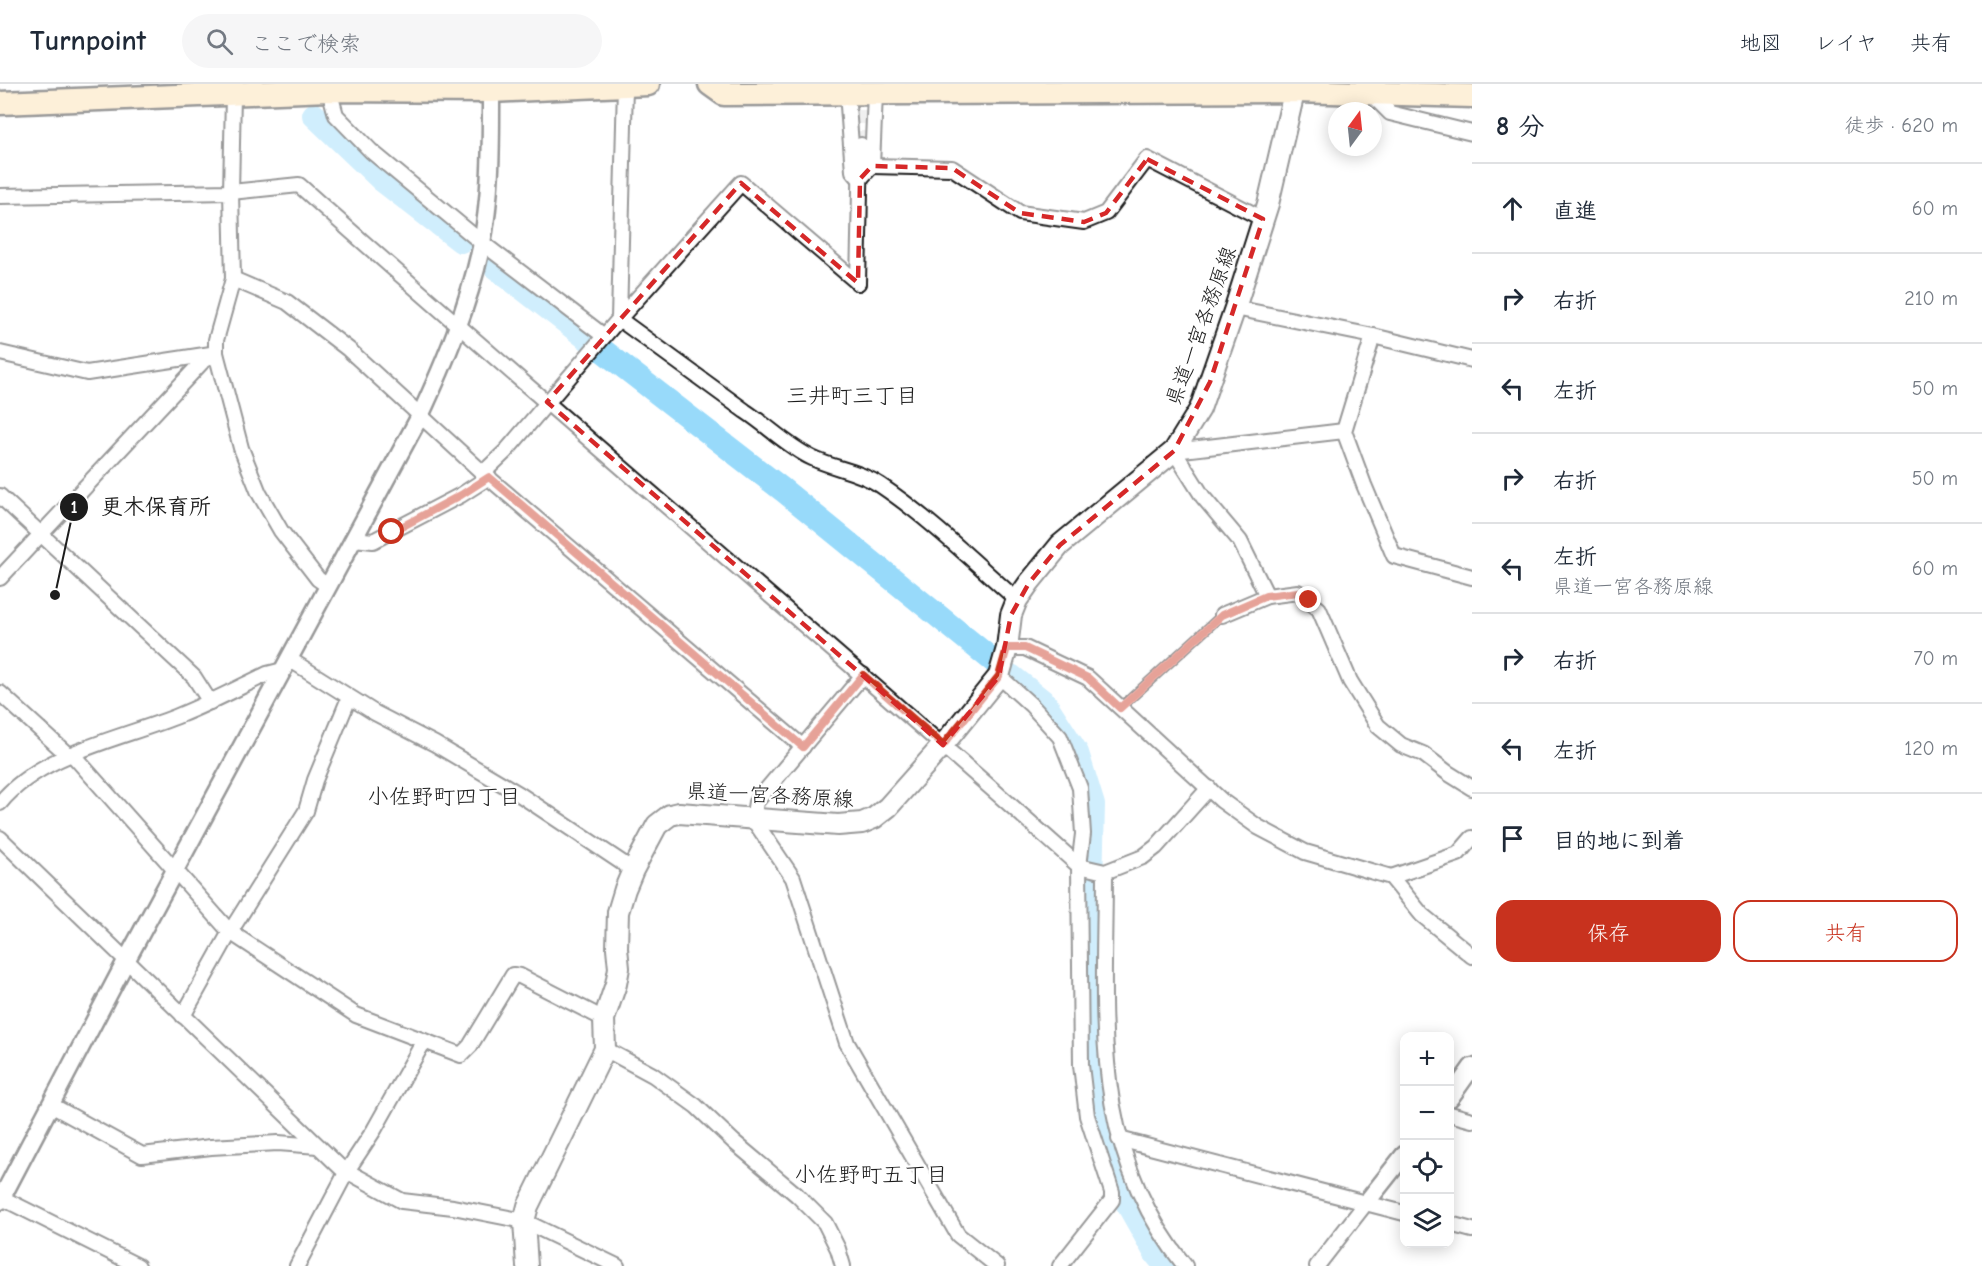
<!DOCTYPE html>
<html lang="ja">
<meta charset="utf-8">
<style>
:root{--surface:#fff;--page:#f6f6f7;--text:#1f2937;--muted:#747a83;--line:#e0e1e3;--accent:#c8321e}
body{margin:0;font-family:"Comic Neue","Klee One",sans-serif;background:var(--page);color:var(--text)}
.controls{position:absolute;right:18px;bottom:18px;display:grid;overflow:hidden;border-radius:12px;box-shadow:0 3px 15px #0003}
.controls button{width:54px;height:54px;display:grid;place-items:center;padding:0;border:0;border-bottom:2px solid var(--line);background:var(--surface);color:var(--text);font:30px sans-serif}
.compass{position:absolute;left:1328px;top:18px;width:54px;height:54px;border-radius:50%;background:var(--surface);box-shadow:0 3px 15px #0003;rotate:15deg}
.stop{position:absolute;width:18px;height:18px;margin:-14px;border:4px solid #c8321e;border-radius:50%;background:#fff}
.stop.end{background:#c8321e;border-color:#fff;box-shadow:0 2px 6px #0008}
.list{margin:0;padding:0;list-style:none}
h2{display:flex;justify-content:space-between;align-items:center;height:78px;margin:0;padding:0 24px;font-size:26px}
h2 small{font-size:20px;font-weight:400;color:var(--muted)}
.list li{display:grid;grid-template-columns:39px 1fr auto;gap:18px;align-items:center;box-sizing:border-box;height:90px;padding:0 24px;border-top:2px solid var(--line)}
.list b{display:block;font-size:22px;white-space:nowrap}
.list p{margin:0;font-size:20px;white-space:nowrap;color:var(--muted)}
.list em{font-size:20px;font-style:normal;color:var(--muted)}
.actions{display:flex;gap:12px;padding:18px 24px}
.actions a{flex:1;padding:14px 0;border:2px solid var(--accent);border-radius:18px;text-align:center;font-size:21px;color:var(--accent)}
.actions .main{background:var(--accent);color:#fff}
.icon{flex:none;width:33px;height:33px;fill:none;stroke:currentColor;stroke-width:2;stroke-linecap:round;stroke-linejoin:round}
.map{position:relative;flex:none;width:1472px;height:1182px;overflow:hidden}
header{display:flex;align-items:center;gap:36px;box-sizing:border-box;height:84px;padding:0 30px;background:var(--surface);border-bottom:2px solid var(--line)}
header strong{font-size:28px}
nav{display:flex;gap:33px;margin-inline-start:auto;font-size:21px}
.search{width:420px;height:54px;background:var(--page);display:flex;align-items:center;gap:15px;box-sizing:border-box;padding:0 21px;border-radius:33px;color:var(--muted);font-size:22px}
main{display:flex}
aside{flex:1;background:var(--surface)}
.map>svg:first-child{display:block}
.lines{fill:none;stroke-linecap:round;stroke-linejoin:round}
.river{stroke:#98dafa;stroke-width:24}
.minor-tunnel{stroke:#ddd;stroke-width:14;stroke-dasharray:14 7;stroke-linecap:butt}
.service-casing{stroke:#1c1c1c;stroke-width:11}
.minor-casing{stroke:#1c1c1c;stroke-width:18}
.tertiary-casing{stroke:#1c1c1c;stroke-width:21}
.secondary-casing{stroke:#1c1c1c;stroke-width:24}
.trunk-casing{stroke:#1c1c1c;stroke-width:27}
.service{stroke:#fff;stroke-width:7}
.minor{stroke:#fff;stroke-width:14}
.tertiary{stroke:#fff;stroke-width:16}
.secondary{stroke:#fff;stroke-width:20}
.trunk{stroke:#fbddab;stroke-width:22}
.route{stroke:#c8321e;stroke-width:8}
.marked{fill:none;stroke:#d62828;stroke-width:4.5;stroke-dasharray:12 8;stroke-linejoin:round}
.labels{text-anchor:middle;stroke-width:4.5;stroke-linejoin:round;paint-order:stroke}
.street-label{font-size:21px;fill:#1c1c1c;stroke:#fff}
.neighbourhood-label{font-size:22px;fill:#1c1c1c;stroke:#fff}
.leader{fill:none;stroke:#1c1c1c;stroke-width:2}
.callout-dot{fill:#1c1c1c;stroke:#fff;stroke-width:2}
.mark-label{font-size:18px;text-anchor:middle;font-weight:bold;fill:#fff}
.callout-label{font-size:22px;text-anchor:middle;font-weight:bold;fill:#1c1c1c;stroke:#fff;stroke-width:4.5;stroke-linejoin:round;paint-order:stroke}
</style>
<header>
<strong>Turnpoint</strong>
<div class="search"><svg class="icon" aria-label="search" viewBox="0 0 24 24"><circle cx="10" cy="10" r="6"/><path d="M15 15l6 6"/></svg>ここで検索</div>
<nav><a>地図</a><a>レイヤ</a><a>共有</a></nav>
</header>
<main>
<div class="map">
<svg width="1472" height="1182" viewBox="0 0 1472 1182">
<rect width="100%" height="100%" fill="#fff"/>
<filter id="ink" filterUnits="userSpaceOnUse"><feTurbulence type="fractalNoise" baseFrequency=".0167" numOctaves="2"/><feDisplacementMap in="SourceGraphic" scale="12" xChannelSelector="R" yChannelSelector="G"/><feConvolveMatrix kernelMatrix="1 2 1 2 8 2 1 2 1" color-interpolation-filters="sRGB"/></filter>
<g filter="url(#ink)">
<g class="lines">
<g class="river">
<polyline points="314,31 382,96 461,157"/>
<polyline points="495,183 783,406 996,579"/>
<polyline points="1011,592 1045,619 1077,669 1093,721 1090,840 1093,972 1105,1052 1125,1115 1156,1170 1166,1182"/>
</g>
<polyline class="minor-tunnel" points="861,61 861,2"/>
<defs>
<polyline id="service" points="1120,624 1222,531"/>
<g id="minor">
<polyline points="329,6 336,31 371,67 481,158 604,252"/>
<polyline points="847,9 853,87 860,95 872,82 875,9"/>
<polyline points="233,11 231,108 233,195 216,256 216,269 241,364 259,409 281,447 318,495 328,502"/>
<polyline points="1372,11 1390,29 1472,49"/>
<polyline points="872,82 952,84 1020,129 1084,138 1106,129 1147,75 1263,135"/>
<path d="M0 112 231 108 299 101C556 331 822 552 1079 782L1105 788 1143 773 1156 763 1209 704"/>
<polyline points="233,195 287,218 348,265 483,389 803,663"/>
<path d="M858 199 741 99 619 235C661 266 703 296 745 327 768 342 787 362 812 374 835 385 859 387 880 401 929 434 973 477 1017 516"/>
<polyline points="858,199 861,61"/>
<polyline points="1235,224 1373,252 1472,276"/>
<polyline points="1373,252 1344,347 1364,401 1394,472 1472,493"/>
<polyline points="0,269 87,289 211,270"/>
<polyline points="483,389 506,367 619,235 625,2"/>
<polyline points="0,412 194,593 210,618"/>
<polyline points="354,455 373,457 461,411 489,393"/>
<polyline points="0,494 202,278 216,269"/>
<polyline points="1267,512 1240,457 1203,413 1174,367 1344,347"/>
<polyline points="1222,531 1267,512 1298,508 1319,525 1350,597 1378,642 1401,661 1423,670 1448,689 1472,704"/>
<polyline points="1007,564 1025,564 1088,594 1222,717 1258,743 1305,768 1391,793 1422,831 1472,872"/>
<polyline points="289,575 375,629 435,660 519,710 633,786"/>
<polyline points="863,591 756,718 753,735 793,794 847,959 958,1151 997,1182"/>
<polyline points="999,592 1031,621 1060,653 1080,704 1083,750 1079,782 1081,981 1087,1032 1112,1108 1112,1116 1060,1182"/>
<polyline points="0,609 68,671"/>
<polyline points="72,670 230,848 356,931 461,971 470,962 513,891 520,892 604,935"/>
<path d="M0 719C42 668 122 655 180 631 210 619 238 604 267 590L283 586"/>
<polyline points="0,754 341,1084 402,1117 453,1123 524,1137 617,1182"/>
<path d="M1105 788C1105 932 1088 1062 1185 1182"/>
<polyline points="1391,793 1458,770 1472,754"/>
<polyline points="183,932 230,848 306,727 315,696 349,614"/>
<polyline points="605,965 653,991 696,1022 734,1058 797,1111 825,1139 838,1165 843,1182"/>
<polyline points="51,1021 142,1071 211,1063 278,1059 318,1062"/>
<polyline points="1450,1030 1472,1036"/>
<polyline points="1119,1055 1404,1129"/>
<polyline points="0,1113 138,1182"/>
<polyline points="1450,1140 1472,1146"/>
<polyline points="297,1182 347,1087 374,1046 424,957"/>
<polyline points="1317,1182 1366,1119"/>
</g>
<g id="tertiary">
<polyline points="1450,1014 1472,983"/>
<path d="M0 1117 126 877 420 332C445 278 468 223 481 164 492 111 491 54 491 0"/>
<polyline points="1366,1119 1404,1071"/>
</g>
<polyline id="secondary" points="527,1182 524,1137 528,1122 605,965 604,935 616,900 619,884 617,864 618,828 625,805 633,786 657,741 670,731 679,729 838,741 862,739 874,734 888,723 943,661 999,592 1007,564 1011,531 1017,516 1029,499 1060,461 1174,367 1200,325 1235,224 1268,120 1296,0"/>
<g id="trunk">
<polyline points="710,0 724,10 1295,7 1472,12"/>
<polyline points="0,19 329,6 491,7 648,0"/>
</g>
</defs>
<use href="#service" class="service-casing"/>
<use href="#minor" class="minor-casing"/>
<use href="#tertiary" class="tertiary-casing"/>
<use href="#secondary" class="secondary-casing"/>
<use href="#trunk" class="trunk-casing"/>
<use href="#service" class="service"/>
<use href="#minor" class="minor"/>
<use href="#tertiary" class="tertiary"/>
<use href="#secondary" class="secondary"/>
<use href="#trunk" class="trunk"/>
</g>
</g>
<g class="lines" filter="url(#ink)">
<polyline class="route" points="392,448 461,411 489,393 803,663 863,591 943,661 999,592 1007,564 1025,564 1088,594 1120,624 1222,531 1266,512 1298,508 1309,516"/>
</g>
<path d="M0 0H1472V1182H0ZM1147 75 1263 135 1210 298 1174 367 1060 461 1029 499 1011 531 999 592 943 661 547 318 741 99 858 199 860 95 872 82 952 84 1020 129 1084 138 1106 129Z" fill="#fff" fill-opacity=".55" fill-rule="evenodd"/>
<path class="marked" d="M1147 75 1263 135 1210 298 1174 367 1060 461 1029 499 1011 531 999 592 943 661 547 318 741 99 858 199 860 95 872 82 952 84 1020 129 1084 138 1106 129Z"/>
<g class="labels">
<g class="street-label">
<text transform="translate(1201 242) rotate(-70)" y="7">県道一宮各務原線</text>
<text transform="translate(770 711) rotate(3)" y="7">県道一宮各務原線</text>
</g>
<g class="neighbourhood-label">
<text x="852" y="319">三井町三丁目</text>
<text x="444" y="720">小佐野町四丁目</text>
<text x="871" y="1098">小佐野町五丁目</text>
</g>
</g>
<path class="leader" d="M55 511L74 423"/>
<g class="callout-dot">
<circle cx="55" cy="511" r="6"/>
<circle cx="74" cy="423" r="15"/>
</g>
<g class="mark-label">
<text x="74" y="429">1</text>
</g>
<g class="callout-label">
<text x="156" y="430">更木保育所</text>
</g>
</svg>
<div class="controls">
<button>+</button>
<button>−</button>
<button><svg class="icon" aria-label="locate" viewBox="0 0 24 24"><circle cx="12" cy="12" r="6"/><path d="M12 2v4M12 18v4M2 12h4M18 12h4"/></svg></button>
<button><svg class="icon" aria-label="layers" viewBox="0 0 24 24"><path d="M12 4l9 5-9 5-9-5zM3 14l9 5 9-5"/></svg></button>
</div>
<svg class="compass" viewBox="-18 -18 36 36"><path d="M0-13l5 13h-10z" fill="#e53935"/><path d="M0 13l5-13h-10z" fill="#747a83"/></svg>
<div class="stop" style="left:392px;top:448px"></div>
<div class="stop end" style="left:1309px;top:516px"></div>
</div>
<aside>
<h2>8 分<small>徒歩 · 620 m</small></h2>
<ul class="list">
<li><svg class="icon" aria-label="ahead" viewBox="0 0 24 24"><path d="M12 20V5M6 11l6-6 6 6"/></svg><div><b>直進</b></div><em>60 m</em></li>
<li><svg class="icon" aria-label="right" viewBox="0 0 24 24"><path d="M7 20v-9h11M14 6l5 5-5 5"/></svg><div><b>右折</b></div><em>210 m</em></li>
<li><svg class="icon" aria-label="left" viewBox="0 0 24 24"><path d="M17 20v-9H6M10 6l-5 5 5 5"/></svg><div><b>左折</b></div><em>50 m</em></li>
<li><svg class="icon" aria-label="right" viewBox="0 0 24 24"><path d="M7 20v-9h11M14 6l5 5-5 5"/></svg><div><b>右折</b></div><em>50 m</em></li>
<li><svg class="icon" aria-label="left" viewBox="0 0 24 24"><path d="M17 20v-9H6M10 6l-5 5 5 5"/></svg><div><b>左折</b><p>県道一宮各務原線</p></div><em>60 m</em></li>
<li><svg class="icon" aria-label="right" viewBox="0 0 24 24"><path d="M7 20v-9h11M14 6l5 5-5 5"/></svg><div><b>右折</b></div><em>70 m</em></li>
<li><svg class="icon" aria-label="left" viewBox="0 0 24 24"><path d="M17 20v-9H6M10 6l-5 5 5 5"/></svg><div><b>左折</b></div><em>120 m</em></li>
<li><svg class="icon" aria-label="arrive" viewBox="0 0 24 24"><path d="M6 21V4h12l-3 4 3 4H6"/></svg><div><b>目的地に到着</b></div></li>
</ul>
<div class="actions"><a class="main">保存</a><a>共有</a></div>
</aside>
</main>
